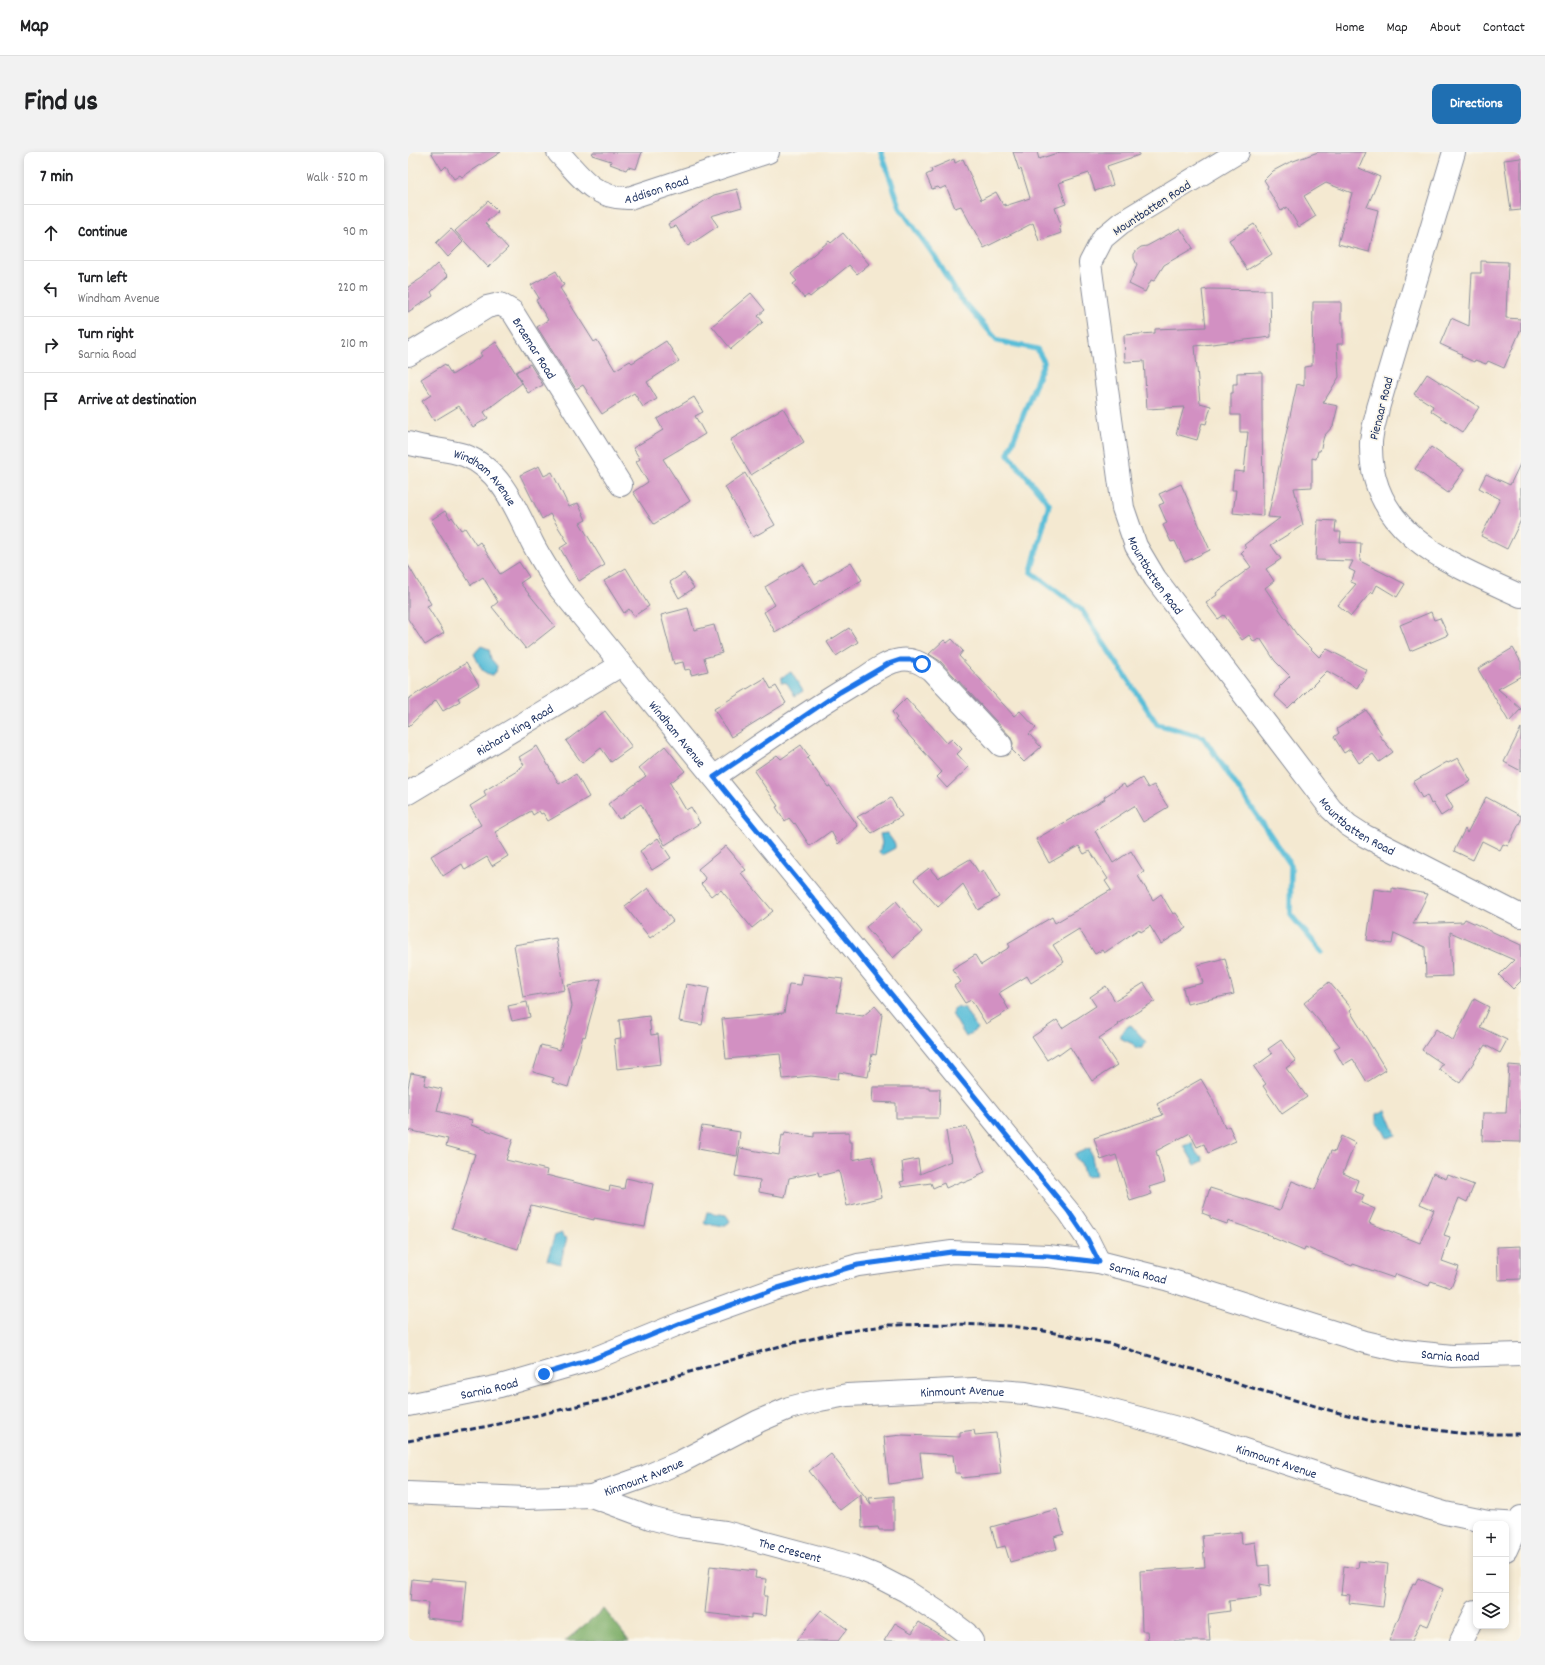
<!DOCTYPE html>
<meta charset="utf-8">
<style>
:root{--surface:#fff;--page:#f2f2f2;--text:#202124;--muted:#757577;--line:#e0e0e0;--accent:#1f6fb2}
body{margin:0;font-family:Dekko,sans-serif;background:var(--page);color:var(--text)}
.controls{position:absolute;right:12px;bottom:12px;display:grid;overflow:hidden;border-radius:8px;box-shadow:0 2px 6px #0003}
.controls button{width:36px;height:36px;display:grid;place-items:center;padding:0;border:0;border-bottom:1px solid var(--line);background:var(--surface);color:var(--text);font:20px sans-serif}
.stop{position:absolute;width:12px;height:12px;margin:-9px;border:3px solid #1a73e8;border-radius:50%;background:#fff}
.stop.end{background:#1a73e8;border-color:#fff;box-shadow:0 1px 4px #0008}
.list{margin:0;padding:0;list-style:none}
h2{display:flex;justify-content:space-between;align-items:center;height:52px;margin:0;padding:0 16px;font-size:17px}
h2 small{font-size:13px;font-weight:400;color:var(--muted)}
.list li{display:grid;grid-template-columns:26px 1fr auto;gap:12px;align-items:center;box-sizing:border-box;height:56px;padding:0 16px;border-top:1px solid var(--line)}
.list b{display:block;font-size:15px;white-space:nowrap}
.list p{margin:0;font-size:13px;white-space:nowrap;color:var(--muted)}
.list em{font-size:13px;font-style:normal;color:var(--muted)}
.icon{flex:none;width:22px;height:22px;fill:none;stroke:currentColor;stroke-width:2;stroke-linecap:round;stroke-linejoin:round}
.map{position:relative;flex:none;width:1113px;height:1489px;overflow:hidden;border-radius:8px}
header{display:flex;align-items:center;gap:24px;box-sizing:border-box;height:56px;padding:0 20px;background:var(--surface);border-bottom:1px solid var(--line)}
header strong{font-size:19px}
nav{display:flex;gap:22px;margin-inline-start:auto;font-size:14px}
.intro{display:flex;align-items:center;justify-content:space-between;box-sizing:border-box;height:96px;padding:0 24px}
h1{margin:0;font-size:28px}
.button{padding:10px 18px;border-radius:8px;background:var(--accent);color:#fff;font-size:14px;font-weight:700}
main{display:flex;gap:24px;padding:0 24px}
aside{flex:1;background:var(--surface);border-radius:8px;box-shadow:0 2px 6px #0003}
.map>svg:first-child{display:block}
.forest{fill:#7dad68;stroke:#4c6e63}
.water{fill:#5abed8;stroke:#3a769b}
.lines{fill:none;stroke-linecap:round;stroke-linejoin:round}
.stream{stroke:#5abed8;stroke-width:5.5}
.building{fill:#d290c2}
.street-casing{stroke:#888c98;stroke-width:24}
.secondary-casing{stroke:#888c98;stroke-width:24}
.street{stroke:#fff;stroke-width:22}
.secondary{stroke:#fff;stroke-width:22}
.rail{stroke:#1b2f5e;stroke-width:3;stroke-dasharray:6 3;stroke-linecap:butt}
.route{stroke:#1a73e8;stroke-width:5}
.labels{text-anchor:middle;stroke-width:3.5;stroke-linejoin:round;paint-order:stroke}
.street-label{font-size:13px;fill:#1b2f5e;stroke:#fbf7ec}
</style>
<header>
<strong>Map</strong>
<nav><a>Home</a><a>Map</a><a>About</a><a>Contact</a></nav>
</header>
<div class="intro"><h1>Find us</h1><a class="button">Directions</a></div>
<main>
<aside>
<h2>7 min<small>Walk · 520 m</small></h2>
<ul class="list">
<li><svg class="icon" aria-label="ahead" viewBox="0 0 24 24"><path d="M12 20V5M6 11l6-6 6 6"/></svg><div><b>Continue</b></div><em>90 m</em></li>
<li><svg class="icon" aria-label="left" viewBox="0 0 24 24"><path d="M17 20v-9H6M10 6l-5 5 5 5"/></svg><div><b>Turn left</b><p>Windham Avenue</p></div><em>220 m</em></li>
<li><svg class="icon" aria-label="right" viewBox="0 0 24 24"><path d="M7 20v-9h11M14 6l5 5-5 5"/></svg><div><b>Turn right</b><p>Sarnia Road</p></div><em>210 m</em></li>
<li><svg class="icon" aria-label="arrive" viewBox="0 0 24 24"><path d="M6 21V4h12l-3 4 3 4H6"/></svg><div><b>Arrive at destination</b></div></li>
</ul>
</aside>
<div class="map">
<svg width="1113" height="1489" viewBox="0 0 1113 1489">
<rect width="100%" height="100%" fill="#fbf7ec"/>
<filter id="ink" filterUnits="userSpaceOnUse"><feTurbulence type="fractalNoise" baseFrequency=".025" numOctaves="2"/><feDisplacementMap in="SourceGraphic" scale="8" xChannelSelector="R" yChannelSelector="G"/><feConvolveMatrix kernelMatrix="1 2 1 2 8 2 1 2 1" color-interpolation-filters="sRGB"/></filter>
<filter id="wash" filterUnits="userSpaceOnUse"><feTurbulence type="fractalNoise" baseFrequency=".012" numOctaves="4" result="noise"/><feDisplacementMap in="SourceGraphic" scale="16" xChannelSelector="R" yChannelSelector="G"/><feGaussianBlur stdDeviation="0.9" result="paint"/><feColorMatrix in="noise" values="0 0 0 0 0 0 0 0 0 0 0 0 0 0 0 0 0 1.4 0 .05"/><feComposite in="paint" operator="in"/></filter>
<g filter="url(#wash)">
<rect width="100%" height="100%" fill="#f4e9d1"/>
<polygon class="forest" points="196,1457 221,1489 157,1489"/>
<g class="water">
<polygon points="73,494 81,497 83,507 89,514 88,520 83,524 74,518 66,502"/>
<polygon points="383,520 395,539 387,544 379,531 373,530 374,525"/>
<polygon points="479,681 487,692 487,696 474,703 471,701 474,691 472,682"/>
<polygon points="549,854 554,856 556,855 569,877 558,885 544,862 545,861 545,858"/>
<polygon points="723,873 738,890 734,896 728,896 725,892 712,886 712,882 720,874"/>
<polygon points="978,958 988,983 979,986 973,974 969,971 969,962"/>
<polygon points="784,991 789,1002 794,1005 795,1009 787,1013 776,994"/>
<polygon points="682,996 688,1024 677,1025 673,1011 669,1008 667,1002"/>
<polygon points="299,1060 318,1063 322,1069 318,1074 296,1071"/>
<polygon points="154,1081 155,1085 159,1086 152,1112 139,1108 147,1083 149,1083"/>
</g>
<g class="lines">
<polyline class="stream" points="473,0 493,57 527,105 551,145 590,189 629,197 636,210 600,302 641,352 623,420 673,457 749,572 795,585 883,713 882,762 914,800"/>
</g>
<g id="blocks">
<g class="building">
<polygon points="23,0 93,0 54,25 52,23 46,27 38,14 34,18"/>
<polygon points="185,0 234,0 228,17 220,15 218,18 202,12 203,9 184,3"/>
<polygon points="605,0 629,0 631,7 652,0 731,0 731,3 699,14 705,33 687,39 681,21 651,31 658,52 647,56 653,73 651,74 653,81 631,89 625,71 576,96 553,54 547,56 538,34 532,37 530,35 524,37 518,23 524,20 523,17 546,7 547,11 555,7 573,48 588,40 595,53 597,52 597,54 622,46 613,17 611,18"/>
<polygon points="910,0 958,0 951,16 972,25 959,55 970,58 961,100 930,92 944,41 918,31 896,44 908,64 891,75 879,55 873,59 859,36 860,34 856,28 865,19 880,11"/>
<polygon points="1113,6 1113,58 1103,59 1096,8"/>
<polygon points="329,37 334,55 303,64 310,74 280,94 268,74 262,76 260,72 306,43"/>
<polygon points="80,49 90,59 77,71 100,96 80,115 47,79"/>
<polygon points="846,72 864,102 839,118 821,88"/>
<polygon points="772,76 785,96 756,113 746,129 743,128 737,140 721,132 729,113 726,106 726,102 729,98 733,95 739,94"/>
<polygon points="43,77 55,90 40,105 28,91"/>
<polygon points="435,81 461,112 449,122 441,113 402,145 400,143 396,146 385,132 389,129 383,122 421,89 423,91"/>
<polygon points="1073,109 1100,110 1098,166 1113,167 1113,177 1096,216 1080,209 1078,212 1067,208 1066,210 1053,204 1054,202 1032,192 1043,166 1061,174 1064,121 1073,121"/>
<polygon points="29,112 40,124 23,140 25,144 0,160 0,135 14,126"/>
<polygon points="148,119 156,133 152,136 186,190 189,188 207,218 222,209 224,211 258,189 271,209 239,230 249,247 235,255 226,241 194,262 175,233 168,237 129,175 140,168 128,148 131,146 123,133"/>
<polygon points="801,137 862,138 863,185 787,194 792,251 803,254 798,272 794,271 789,288 768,282 776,255 739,257 736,209 717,210 716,183 747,181 747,177 798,175 794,138"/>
<polygon points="343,141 357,158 350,164 355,170 323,197 304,174"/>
<polygon points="905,150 933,150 933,170 935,170 935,192 929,192 931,225 915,251 930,254 925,274 916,284 912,299 910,299 908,307 904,306 904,335 886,336 895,373 863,393 873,407 858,417 866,429 857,436 889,483 911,505 919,497 959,518 949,536 919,519 887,551 886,550 880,556 866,543 872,536 871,535 882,524 867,509 852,486 846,490 841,483 834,488 816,463 810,467 798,451 809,443 808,441 843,415 833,401 838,396 836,393 872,366 860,365 889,232 896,234 896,215 904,214"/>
<polygon points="88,190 114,231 76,260 80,266 65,275 51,254 26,269 14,249 23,243 13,227 37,212 44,223 74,204 72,201"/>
<polygon points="122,212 135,233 120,241 108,220"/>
<polygon points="854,220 854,252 855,364 825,361 828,338 824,338 826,319 836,320 840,280 832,280 832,263 823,263 823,241 825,241 825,232 829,232 829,221"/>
<polygon points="1019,222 1071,255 1055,280 1023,259 1025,254 1006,242"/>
<polygon points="286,245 295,260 287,264 297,282 255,307 282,349 246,372 225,340 240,330 228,310 232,307 225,296 255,278 249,267"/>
<polygon points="375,256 396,290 343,323 322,288"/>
<polygon points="1023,295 1056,318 1040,341 1007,317"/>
<polygon points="1113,310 1113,368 1099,397 1073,384 1092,347 1071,336 1078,322 1102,333"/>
<polygon points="131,314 136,324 144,320 161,355 170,351 178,368 172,371 197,413 171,429 152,396 160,391 142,362 134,367 112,323"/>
<polygon points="337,321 367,373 345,385 317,335"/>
<polygon points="773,332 802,398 777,410 767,389 763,390 755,373 759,371 751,353 756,351 751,342"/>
<polygon points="37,359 42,367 44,365 53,378 57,376 68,393 72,390 92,422 111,410 121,425 112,431 147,474 118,497 84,455 90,450 75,425 63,433 23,368"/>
<polygon points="910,368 928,369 927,380 933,380 932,390 953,391 952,409 997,432 989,445 969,433 965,441 963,440 943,464 930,453 948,432 943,430 947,420 941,417 945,409 908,408"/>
<polygon points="443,410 454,428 367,480 356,460 367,453 357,435 395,412 407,432"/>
<polygon points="0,413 23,452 19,454 36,481 17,493 0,467"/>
<polygon points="218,416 241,454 226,464 221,457 216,461 196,429"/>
<polygon points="276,421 286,436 271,446 262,430"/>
<polygon points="280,456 286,478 306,473 314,501 296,506 300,519 283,523 282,517 277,518 275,510 266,512 253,463"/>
<polygon points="1023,460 1026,468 1032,466 1040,483 1002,499 992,473"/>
<polygon points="441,476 450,490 428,504 419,490"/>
<polygon points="544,487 555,499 551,504 606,564 612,559 628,576 621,582 633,595 616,610 604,598 605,591 602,584 532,509 521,502 536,488 539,491"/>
<polygon points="1105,496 1113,510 1113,524 1090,537 1113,557 1101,570 1070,517"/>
<polygon points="58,511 71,533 50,546 52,549 35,559 28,548 0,575 0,547"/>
<polygon points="357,526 363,537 368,534 378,551 323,585 306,557"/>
<polygon points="498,546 539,591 544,587 554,597 549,602 561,615 539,636 529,625 534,620 487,568 489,566 484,560"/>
<polygon points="958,558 974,582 971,583 985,600 971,610 965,602 951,611 942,597 936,601 926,585 931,581 929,577"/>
<polygon points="197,559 224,595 203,610 193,596 174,611 158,589"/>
<polygon points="1113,576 1113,619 1096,610"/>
<polygon points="393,593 401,604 399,606 420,635 422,634 450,674 430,692 423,679 402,694 387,671 386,672 381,666 377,669 368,655 370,654 346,619 369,603 373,607"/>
<polygon points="129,594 151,632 168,622 181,645 140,669 135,661 133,662 131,659 125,663 123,659 87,680 91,685 89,686 100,704 84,714 79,705 57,718 54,712 35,724 23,704 64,679 64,678 73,673 62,654 78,644 76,639 109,619 109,618 116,613 111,605"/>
<polygon points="257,594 277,619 262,631 278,658 283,655 292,671 257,693 233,652 211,667 200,652 238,624 231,616"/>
<polygon points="1050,606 1063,629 1038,643 1045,656 1033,664 1025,651 1023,652 1019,643 1014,646 1005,630 1039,610 1040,611"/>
<polygon points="734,626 740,636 746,633 760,655 735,670 726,654 687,679 705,711 723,699 736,720 730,724 745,748 753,742 765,762 768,761 778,776 753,792 742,774 733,780 731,777 696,801 694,798 687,802 671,777 645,793 656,810 623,831 619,824 591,841 601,858 578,872 563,848 557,851 546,834 553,830 544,817 567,803 573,813 602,795 600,791 644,765 647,771 703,738 697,729 700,727 682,699 676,702 671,694 641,711 628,687 697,647 696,645 716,632 718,636"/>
<polygon points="1078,645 1113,664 1113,668 1100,694 1095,692 1092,698 1074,689 1065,708 1046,699 1057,677 1059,681"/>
<polygon points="483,646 494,664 464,681 449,665"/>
<polygon points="250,686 263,706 244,718 232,699"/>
<polygon points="318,694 338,718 333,721 365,759 344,776 313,738 309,741 308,740 303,744 293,732 298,727 290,717"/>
<polygon points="562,707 571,721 575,718 591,745 570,758 555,732 530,755 506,728 521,716 530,726"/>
<polygon points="240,736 265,769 242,786 217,754"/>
<polygon points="984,736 1020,742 1005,772 1055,770 1057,767 1113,793 1113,829 1105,837 1091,823 1106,808 1042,780 1044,824 1018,825 1017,795 986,781 984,792 959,788 966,737 984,740"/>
<polygon points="488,749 514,780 485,806 458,775"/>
<polygon points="148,786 157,838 115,845 106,793"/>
<polygon points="817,806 826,842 779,852 775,836 795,831 790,813"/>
<polygon points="395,822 435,827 428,860 455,864 467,854 474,862 468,903 464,902 460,925 431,920 430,927 403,924 375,927 372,902 318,907 314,867 376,861 381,832 393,833"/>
<polygon points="193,827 177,885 175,884 160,935 144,930 146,926 125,920 133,893 152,898 164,854 160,833"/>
<polygon points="921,830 944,857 942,859 978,918 959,930 945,907 935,913 926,897 932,894 896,851"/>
<polygon points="736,831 747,849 710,872 711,873 691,886 709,913 684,929 662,895 651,903 650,901 639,908 624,885 649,868 654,876 688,854 682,845 698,834 707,849"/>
<polygon points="278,832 301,836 294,873 271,869"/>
<polygon points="1066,847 1081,855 1072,875 1099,888 1092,901 1077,893 1052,931 1031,917 1035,912 1014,898 1028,877 1045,889"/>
<polygon points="119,850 122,865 104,869 100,854"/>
<polygon points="241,864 243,883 250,882 253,912 209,917 206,887 213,886 211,868"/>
<polygon points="873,888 888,909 878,916 899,945 874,962 855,934 858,932 846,915 864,902 860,897"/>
<polygon points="1101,913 1113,914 1113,990 1074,989 1075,961 1098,961"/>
<polygon points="3,921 18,924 16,933 34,937 29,959 64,968 63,973 105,987 98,1008 139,1018 138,1023 201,1039 202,1034 216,1037 218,1026 245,1032 237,1075 186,1066 186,1068 123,1053 110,1097 44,1076 67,1002 38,994 40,987 0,978 0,936"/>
<polygon points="793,927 803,944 817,976 821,974 828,989 800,1001 796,992 789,995 782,981 748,999 757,1030 741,1035 744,1042 722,1049 708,1003 693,1008 686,986 755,963 749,952"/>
<polygon points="465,935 521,935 521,937 532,937 531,966 488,966 488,951 464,950"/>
<polygon points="294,974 332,980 329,1004 290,997"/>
<polygon points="559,975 577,1020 570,1023 570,1025 555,1031 554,1029 538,1036 536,1031 525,1036 523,1031 494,1035 492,1030 496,1029 494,1010 510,1007 512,1022 543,1009 538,979"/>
<polygon points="377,980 406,985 406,981 441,980 441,990 444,990 444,1008 464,1004 474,1045 439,1054 431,1019 411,1024 410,1020 381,1026 377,1045 351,1040 352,1028 327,1024 332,996 371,1003 374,983 376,984"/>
<polygon points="933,984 947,991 935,1021 950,1028 946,1039 956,1043 953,1051 967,1057 961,1071 1012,1091 1026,1058 1012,1052 1025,1021 1038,1027 1040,1023 1066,1033 1059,1050 1051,1046 1036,1083 1042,1085 1034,1109 1051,1115 1043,1136 1023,1129 1021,1134 988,1122 986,1126 945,1112 944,1114 897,1095 896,1099 863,1085 864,1084 820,1069 819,1072 802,1066 802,1064 794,1061 802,1036 872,1058 884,1029 907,1038 923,999 927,1000"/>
<polygon points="1113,1094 1113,1127 1090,1128 1089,1095"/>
<polygon points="566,1278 567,1283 588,1281 593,1322 553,1326 552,1321 547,1321 545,1303 512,1301 515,1327 481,1332 476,1285 494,1283 552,1285 552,1280"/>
<polygon points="423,1302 463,1352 461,1346 486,1344 486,1378 471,1378 470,1375 454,1376 453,1342 432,1358 401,1319"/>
<polygon points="649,1357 656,1382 646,1385 649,1397 602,1410 597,1394 589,1396 583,1375"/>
<polygon points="833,1380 834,1392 847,1390 850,1414 861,1413 862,1434 852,1432 853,1445 821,1449 822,1459 800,1462 802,1489 740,1489 739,1479 734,1479 732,1419 797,1415 794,1384"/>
<polygon points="951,1409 980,1412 975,1455 941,1451 942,1443 933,1442 936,1414 950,1416"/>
<polygon points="302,1414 348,1419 347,1426 358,1427 356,1444 359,1444 357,1464 343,1462 343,1466 297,1461"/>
<polygon points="23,1426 59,1429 55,1470 18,1466 20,1451 2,1449 4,1427 23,1429"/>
<polygon points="1010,1426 1035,1437 1020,1474 1012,1471 1004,1489 981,1489 1005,1431 1007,1432"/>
<polygon points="413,1458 439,1477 430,1489 388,1489"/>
<polygon points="511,1470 542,1489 476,1489 487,1471 504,1481"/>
</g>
</g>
</g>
<g filter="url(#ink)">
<use href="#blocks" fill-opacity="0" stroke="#888c98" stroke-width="1"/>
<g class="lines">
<defs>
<g id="street">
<path id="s1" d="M150 0C172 24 186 47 221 46L360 0"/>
<path id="s2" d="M830 0 713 71 695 86 682 111 715 356 728 394 747 426 923 657 940 673 957 684 1113 764"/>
<path d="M1046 0 970 256C968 268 962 283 963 295 963 384 1046 413 1113 444"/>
<path id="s3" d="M0 203 79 155 92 152 104 159 213 333"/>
<path id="s4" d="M0 291C18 297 38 297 56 303 93 317 108 357 124 390 132 406 142 421 152 437L661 1060 680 1088 691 1110"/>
<path d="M306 625C354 592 401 558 451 529 463 522 477 510 492 508 504 506 513 511 523 518L593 593"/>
<path id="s5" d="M0 641 213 513"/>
<path id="s6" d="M0 1341 118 1346 183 1344 239 1324 272 1310 351 1269 381 1256 412 1248 439 1243 566 1237 618 1241 674 1251 777 1278 959 1338 1037 1361 1080 1370 1113 1372"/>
<path id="s7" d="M183 1344 242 1366 272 1374 317 1380 444 1414 469 1424 498 1439 533 1462 558 1481 564 1489"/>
<polyline points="1098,1398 1113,1365"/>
<polyline points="1053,1489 1068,1459"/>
</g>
<g id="secondary">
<path id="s8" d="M0 1253 92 1234 185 1207 273 1171 370 1136 450 1113 544 1100 640 1104 691 1110 758 1127 957 1190 996 1199 1044 1204 1113 1202"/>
</g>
</defs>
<use href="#street" class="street-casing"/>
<use href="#secondary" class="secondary-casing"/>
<use href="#street" class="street"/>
<use href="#secondary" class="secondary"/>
<polyline class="rail" points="0,1289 91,1272 199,1247 250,1229 376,1193 429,1181 481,1173 549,1172 603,1174 631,1178 703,1192 848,1237 928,1260 967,1270 1059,1282 1113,1282"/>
</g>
</g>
<g class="lines" filter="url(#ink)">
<polyline class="route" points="136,1222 185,1207 273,1171 370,1136 450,1113 544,1100 640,1104 691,1110 680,1088 661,1060 306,625 432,540 480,512 492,508 505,508 514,512"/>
</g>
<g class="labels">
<g class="street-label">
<text dy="5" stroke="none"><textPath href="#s1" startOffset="117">Addison Road</textPath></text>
<text transform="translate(743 55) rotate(-33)" y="5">Mountbatten Road</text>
<text dy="5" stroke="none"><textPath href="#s3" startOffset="163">Braemar Road</textPath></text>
<text transform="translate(972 256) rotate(-76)" y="5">Pienaar Road</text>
<text dy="5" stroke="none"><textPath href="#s4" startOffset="88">Windham Avenue</textPath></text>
<text dy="5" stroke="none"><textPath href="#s2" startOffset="511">Mountbatten Road</textPath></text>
<text dy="5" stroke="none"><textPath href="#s5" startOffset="124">Richard King Road</textPath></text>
<text dy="5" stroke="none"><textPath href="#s4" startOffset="412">Windham Avenue</textPath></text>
<text dy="5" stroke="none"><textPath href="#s2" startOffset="835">Mountbatten Road</textPath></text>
<text dy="5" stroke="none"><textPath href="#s8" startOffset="755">Sarnia Road</textPath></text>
<text dy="5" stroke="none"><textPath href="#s8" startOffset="1079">Sarnia Road</textPath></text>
<text dy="5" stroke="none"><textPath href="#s8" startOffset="83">Sarnia Road</textPath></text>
<text dy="5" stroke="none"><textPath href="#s6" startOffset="575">Kinmount Avenue</textPath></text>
<text dy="5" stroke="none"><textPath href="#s6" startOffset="899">Kinmount Avenue</textPath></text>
<text dy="5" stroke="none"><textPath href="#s6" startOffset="239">Kinmount Avenue</textPath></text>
<text dy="5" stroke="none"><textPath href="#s7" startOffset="207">The Crescent</textPath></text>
</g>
</g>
</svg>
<div class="controls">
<button>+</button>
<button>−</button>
<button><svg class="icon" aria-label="layers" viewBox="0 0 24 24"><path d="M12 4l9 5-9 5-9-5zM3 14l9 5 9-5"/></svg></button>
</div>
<div class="stop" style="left:514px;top:512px"></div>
<div class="stop end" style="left:136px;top:1222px"></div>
</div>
</main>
